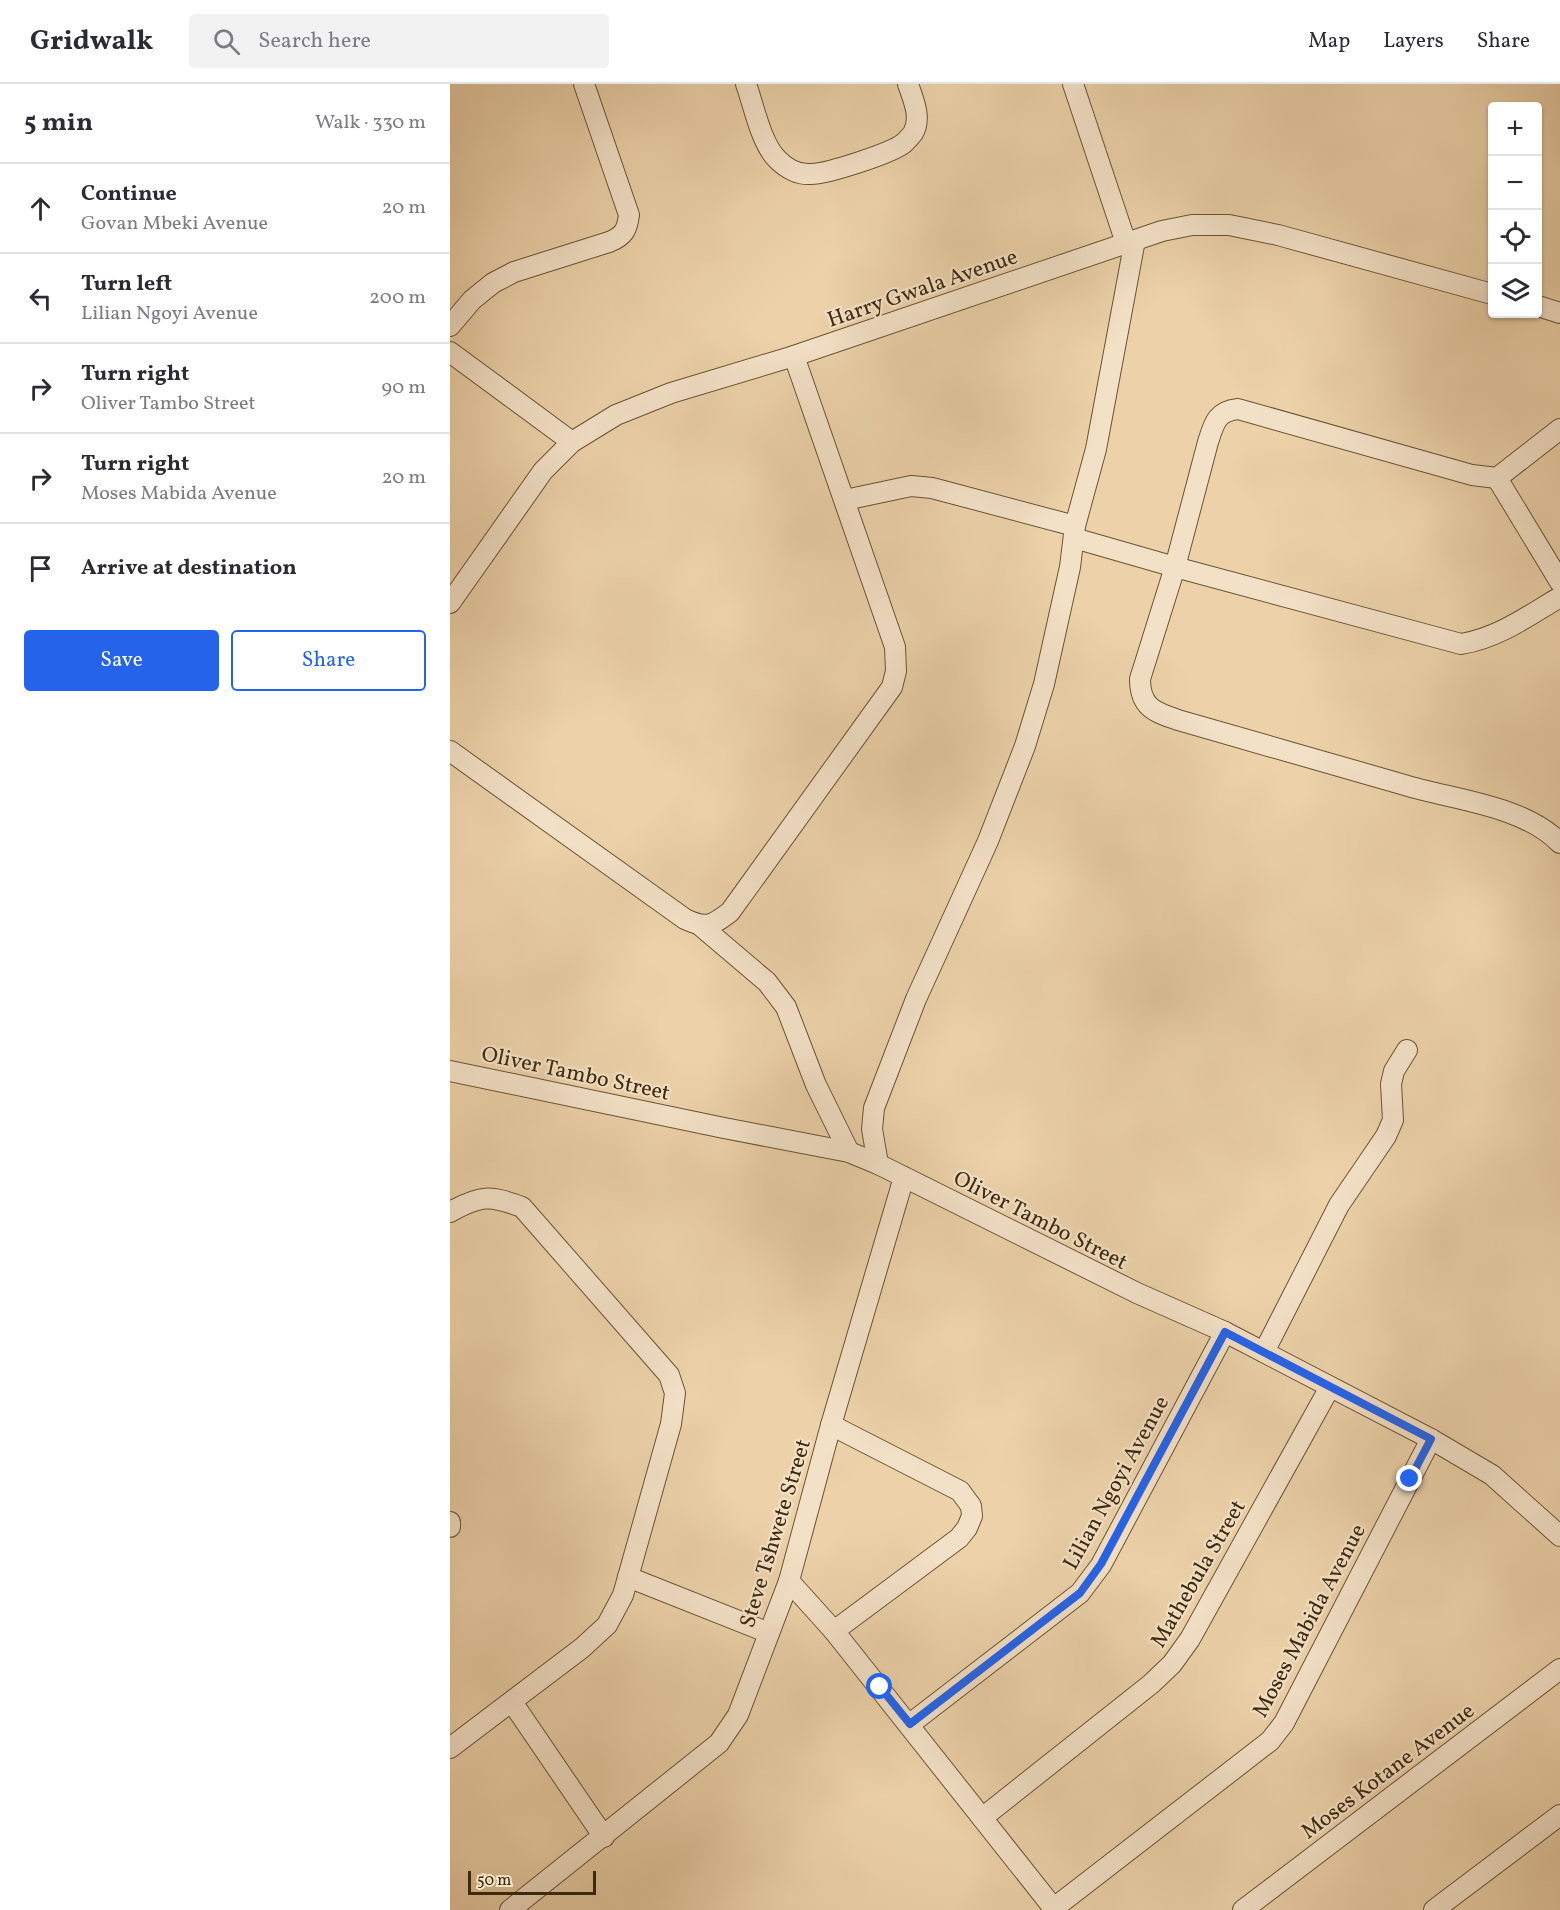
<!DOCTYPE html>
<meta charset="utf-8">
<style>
:root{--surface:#fff;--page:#f2f2f3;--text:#2b2b33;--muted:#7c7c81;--line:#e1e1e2;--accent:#2563eb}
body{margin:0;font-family:Vollkorn,serif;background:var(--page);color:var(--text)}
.controls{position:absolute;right:18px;top:18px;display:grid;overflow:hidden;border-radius:6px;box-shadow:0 2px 4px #0004}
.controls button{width:54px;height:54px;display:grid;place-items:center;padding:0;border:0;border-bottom:2px solid var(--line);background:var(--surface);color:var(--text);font:30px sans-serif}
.scale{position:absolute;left:18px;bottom:15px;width:128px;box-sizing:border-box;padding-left:6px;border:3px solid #3e2a0c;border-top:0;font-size:16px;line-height:21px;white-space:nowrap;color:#3e2a0c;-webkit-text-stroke:4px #f3e1c7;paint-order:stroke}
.stop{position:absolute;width:18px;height:18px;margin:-14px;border:4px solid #2563eb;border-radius:50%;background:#fff}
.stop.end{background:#2563eb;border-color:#fff;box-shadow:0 2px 6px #0008}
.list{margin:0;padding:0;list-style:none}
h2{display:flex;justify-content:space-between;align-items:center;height:78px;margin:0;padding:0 24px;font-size:26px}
h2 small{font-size:20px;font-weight:400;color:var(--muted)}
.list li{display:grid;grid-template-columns:39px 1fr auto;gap:18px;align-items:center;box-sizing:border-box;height:90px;padding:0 24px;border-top:2px solid var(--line)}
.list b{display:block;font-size:22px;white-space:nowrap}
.list p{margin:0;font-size:20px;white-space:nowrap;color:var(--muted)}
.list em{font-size:20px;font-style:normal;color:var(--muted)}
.actions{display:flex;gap:12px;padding:18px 24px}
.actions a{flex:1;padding:14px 0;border:2px solid var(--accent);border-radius:6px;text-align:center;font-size:21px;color:var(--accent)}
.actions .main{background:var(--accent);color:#fff}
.icon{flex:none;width:33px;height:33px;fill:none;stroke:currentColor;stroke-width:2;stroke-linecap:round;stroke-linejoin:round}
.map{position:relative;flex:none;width:1110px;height:1826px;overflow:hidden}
header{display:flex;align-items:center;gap:36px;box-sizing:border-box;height:84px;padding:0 30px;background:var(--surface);border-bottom:2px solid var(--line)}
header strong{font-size:28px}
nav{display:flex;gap:33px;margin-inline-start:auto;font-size:21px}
.search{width:420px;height:54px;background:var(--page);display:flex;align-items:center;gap:15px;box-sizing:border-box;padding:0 21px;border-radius:6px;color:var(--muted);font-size:22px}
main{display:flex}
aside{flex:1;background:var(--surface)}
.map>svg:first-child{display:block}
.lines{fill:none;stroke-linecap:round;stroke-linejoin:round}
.minor-casing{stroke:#6a5433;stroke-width:22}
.minor{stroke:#f3e1c7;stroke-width:20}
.route{stroke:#2563eb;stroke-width:8}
.labels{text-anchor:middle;stroke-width:4.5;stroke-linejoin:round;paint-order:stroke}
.street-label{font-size:22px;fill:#3e2a0c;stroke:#f3e1c7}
</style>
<header>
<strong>Gridwalk</strong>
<div class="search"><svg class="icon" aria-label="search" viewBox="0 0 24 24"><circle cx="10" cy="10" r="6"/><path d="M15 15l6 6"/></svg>Search here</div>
<nav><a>Map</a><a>Layers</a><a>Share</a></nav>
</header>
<main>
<aside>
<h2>5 min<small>Walk · 330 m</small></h2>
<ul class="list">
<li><svg class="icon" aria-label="ahead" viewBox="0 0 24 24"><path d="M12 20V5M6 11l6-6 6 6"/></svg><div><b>Continue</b><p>Govan Mbeki Avenue</p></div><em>20 m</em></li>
<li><svg class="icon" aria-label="left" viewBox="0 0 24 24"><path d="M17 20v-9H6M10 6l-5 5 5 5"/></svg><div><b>Turn left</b><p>Lilian Ngoyi Avenue</p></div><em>200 m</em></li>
<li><svg class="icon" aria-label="right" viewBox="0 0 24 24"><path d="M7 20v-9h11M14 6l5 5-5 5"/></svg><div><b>Turn right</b><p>Oliver Tambo Street</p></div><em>90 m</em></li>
<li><svg class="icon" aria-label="right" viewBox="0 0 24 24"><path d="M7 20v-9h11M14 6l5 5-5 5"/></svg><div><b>Turn right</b><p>Moses Mabida Avenue</p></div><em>20 m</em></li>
<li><svg class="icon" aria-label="arrive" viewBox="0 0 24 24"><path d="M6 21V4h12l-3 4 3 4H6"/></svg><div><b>Arrive at destination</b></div></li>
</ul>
<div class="actions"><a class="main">Save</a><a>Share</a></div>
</aside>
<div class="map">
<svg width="1110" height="1826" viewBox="0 0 1110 1826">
<rect width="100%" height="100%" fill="#ecd1a9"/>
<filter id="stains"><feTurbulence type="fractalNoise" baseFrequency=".00333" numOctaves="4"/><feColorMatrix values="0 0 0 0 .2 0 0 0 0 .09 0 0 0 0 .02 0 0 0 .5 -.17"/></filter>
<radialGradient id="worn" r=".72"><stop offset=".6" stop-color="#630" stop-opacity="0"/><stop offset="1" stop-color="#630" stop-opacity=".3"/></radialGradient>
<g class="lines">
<defs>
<g id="minor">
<path d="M296 0C304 22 311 60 328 76 337 85 349 91 361 90 377 90 442 69 454 59 456 57 461 52 463 49 472 34 463 15 458 0"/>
<polyline points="623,0 676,159"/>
<polyline points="1088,222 1110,229"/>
<path d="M0 242 22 216 43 199 64 188 159 158C174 152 177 146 179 131L134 0"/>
<polyline points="0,268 122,358"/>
<path d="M1047 394 1022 391 788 325C767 327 764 339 758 358L725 483 690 595C690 623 704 628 728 636 805 658 881 680 958 702 1006 716 1074 722 1110 759"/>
<polyline points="1047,394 1110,498"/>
<polyline points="1047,394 1110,345"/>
<polyline points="395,416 461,402 482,404 625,442"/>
<path d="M624 454 725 483 1011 560C1048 554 1078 532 1110 513"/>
<polyline points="0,519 93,387 122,358 166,331 221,309 344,272 712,147 742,141 779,141 828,151 1042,210"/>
<path d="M0 667 235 835C256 845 262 842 280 828L442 603 446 587 445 563 344 272"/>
<polyline points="251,842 317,898 336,923 366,1001 399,1068"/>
<polyline points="0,987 274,1044 399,1068 428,1080 687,1209 775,1248 981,1355 1042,1391 1110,1452"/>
<polyline points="428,1080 422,1045 424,1024 466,915 538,757 575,662 594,600 620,483 625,442 646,365 685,156"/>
<path d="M0 1128C31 1111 40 1111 72 1123L219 1291 225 1309 221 1340 173 1511 157 1541 132 1564 0 1664"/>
<polyline points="814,1268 889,1121 936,1052 943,1036 941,1000 944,987 957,966"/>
<polyline points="381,1341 510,1407 521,1422 522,1432 517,1444 509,1454 384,1547"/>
<polyline points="0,1438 0,1443"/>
<polyline points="178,1493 319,1549"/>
<polyline points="339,1497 384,1547 605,1826"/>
<polyline points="62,1618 154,1753"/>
<polyline points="460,1640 630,1509 651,1481 775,1248"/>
<polyline points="532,1734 701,1600 722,1580 740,1555 880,1303"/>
<polyline points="604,1824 820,1657 834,1639 981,1355"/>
<polyline points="60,1826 269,1659 288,1631 339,1497 381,1341 454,1093"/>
<polyline points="793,1826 1110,1585"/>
<polyline points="984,1826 1110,1731"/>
</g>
</defs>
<use href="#minor" class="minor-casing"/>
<use href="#minor" class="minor"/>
</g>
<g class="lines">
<polyline class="route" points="430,1603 460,1640 630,1509 651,1480 775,1248 981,1355 960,1395"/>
</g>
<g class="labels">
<g class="street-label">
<text transform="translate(472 203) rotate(-19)" y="8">Harry Gwala Avenue</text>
<text transform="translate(126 988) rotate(12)" y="8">Oliver Tambo Street</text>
<text transform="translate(591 1135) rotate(27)" y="8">Oliver Tambo Street</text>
<text transform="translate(665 1398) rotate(-61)" y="8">Lilian Ngoyi Avenue</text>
<text transform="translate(324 1449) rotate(-73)" y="8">Steve Tshwete Street</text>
<text transform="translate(747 1489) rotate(-60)" y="8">Mathebula Street</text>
<text transform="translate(858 1536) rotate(-62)" y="8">Moses Mabida Avenue</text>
<text transform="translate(937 1686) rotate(-37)" y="8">Moses Kotane Avenue</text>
</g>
</g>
<rect width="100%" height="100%" filter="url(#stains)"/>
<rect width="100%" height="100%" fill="url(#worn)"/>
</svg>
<div class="controls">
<button>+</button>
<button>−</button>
<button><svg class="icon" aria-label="locate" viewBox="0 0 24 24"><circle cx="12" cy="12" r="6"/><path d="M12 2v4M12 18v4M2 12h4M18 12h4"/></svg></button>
<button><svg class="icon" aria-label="layers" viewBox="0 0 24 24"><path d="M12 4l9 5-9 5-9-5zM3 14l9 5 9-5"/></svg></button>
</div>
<div class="scale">50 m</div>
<div class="stop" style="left:430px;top:1603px"></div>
<div class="stop end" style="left:960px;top:1395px"></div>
</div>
</main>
